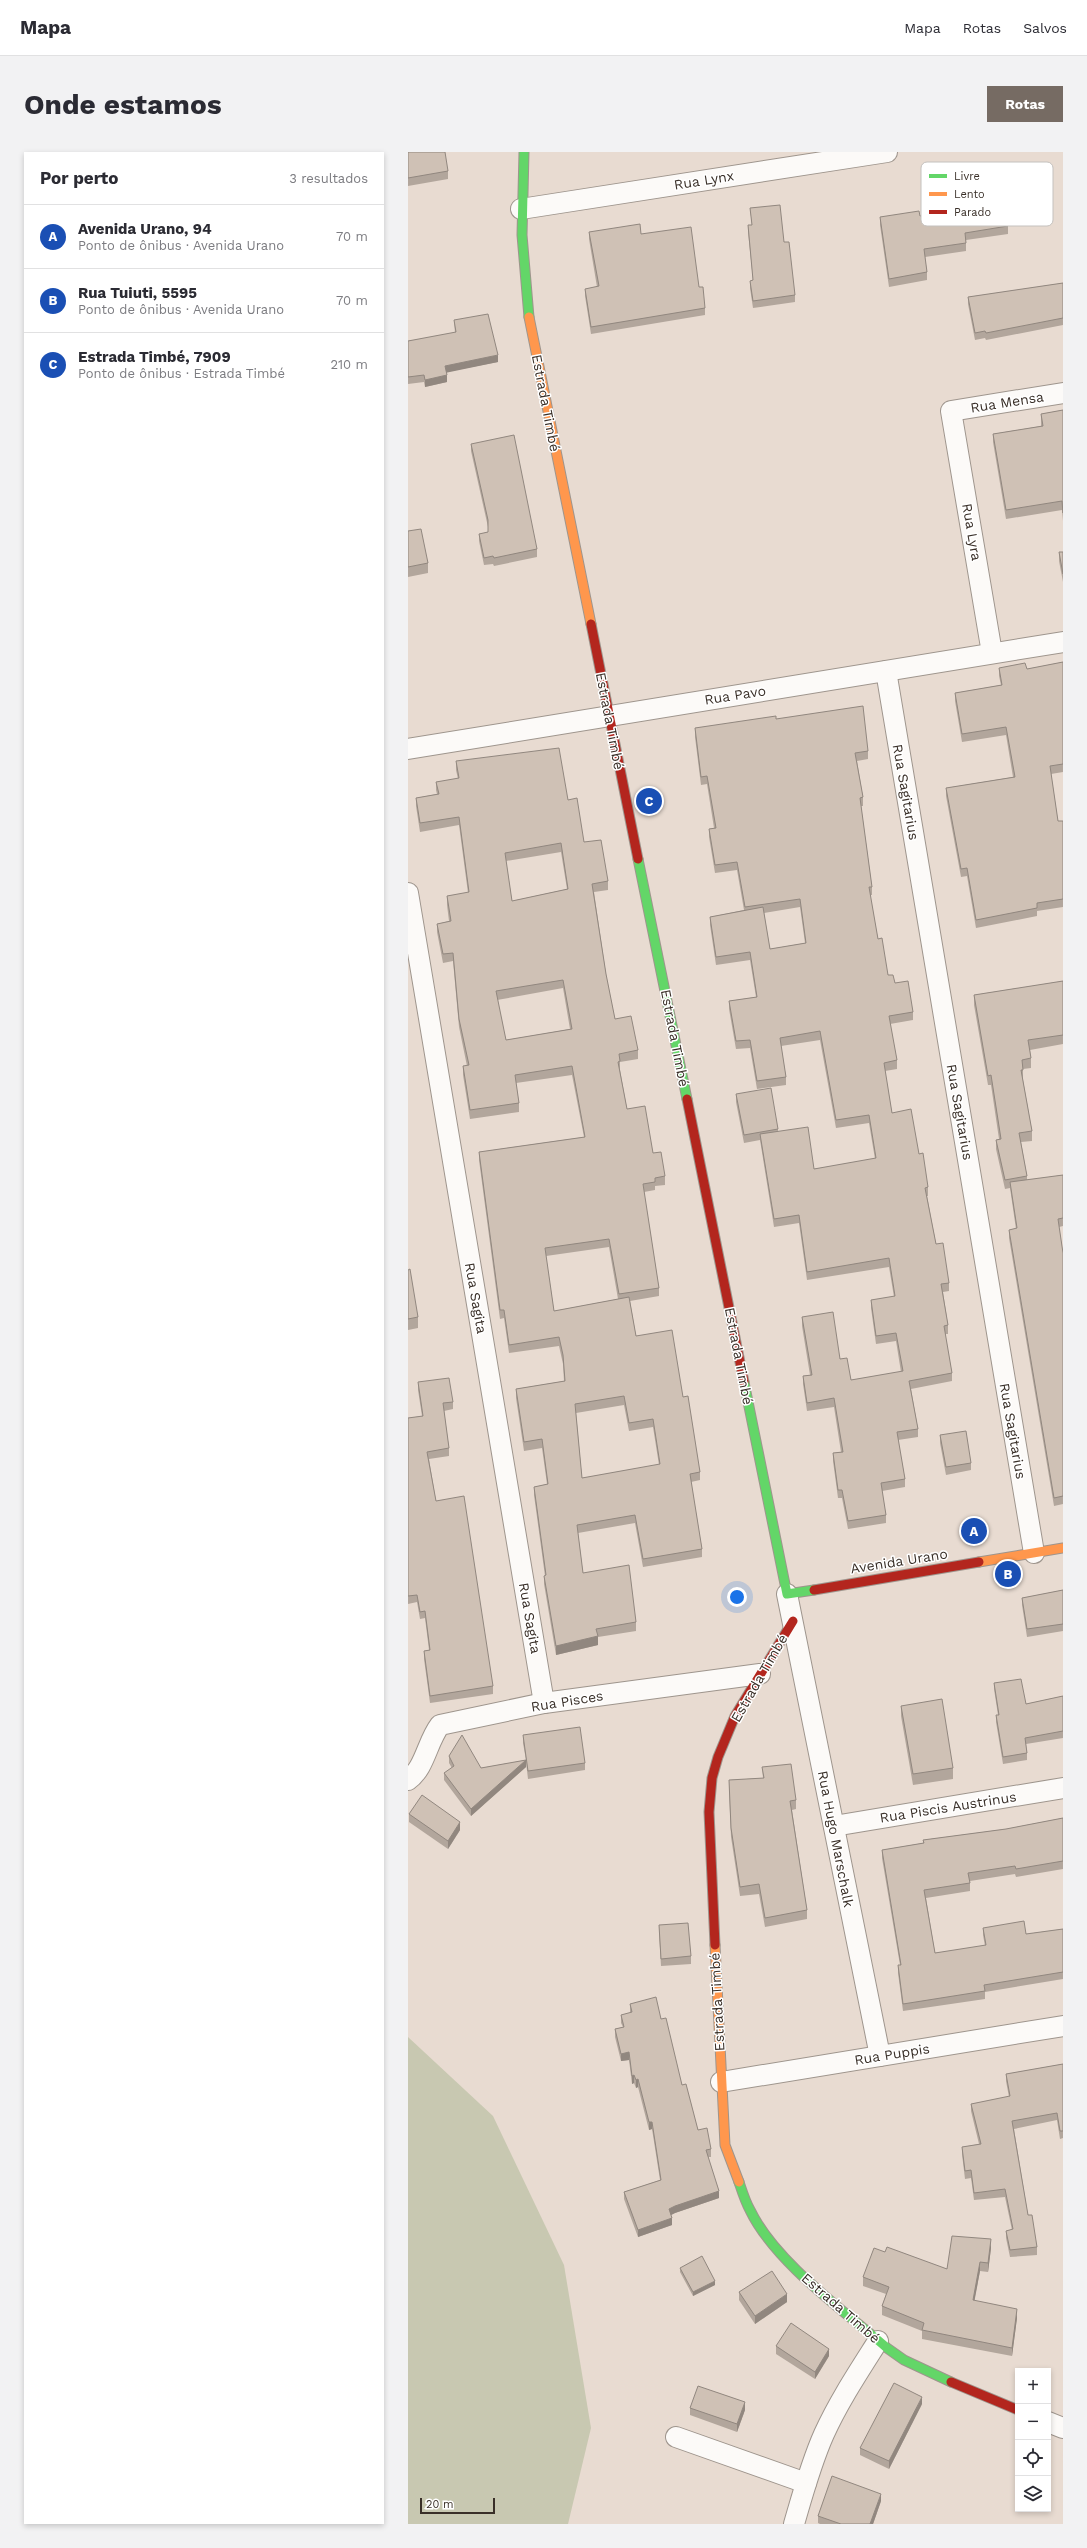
<!DOCTYPE html>
<html lang="pt">
<meta charset="utf-8">
<style>
:root{--surface:#fff;--page:#f2f2f3;--text:#2b2b33;--muted:#7c7c81;--line:#e1e1e2;--accent:#766b63}
body{margin:0;font-family:"Work Sans",sans-serif;background:var(--page);color:var(--text)}
.controls{position:absolute;right:12px;bottom:12px;display:grid;overflow:hidden;border-radius:0px;box-shadow:0 2px 6px #0003}
.controls button{width:36px;height:36px;display:grid;place-items:center;padding:0;border:0;border-bottom:1px solid var(--line);background:var(--surface);color:var(--text);font:20px sans-serif}
.scale{position:absolute;left:12px;bottom:10px;width:75px;box-sizing:border-box;padding-left:4px;border:2px solid #392f28;border-top:0;font-size:11px;line-height:14px;white-space:nowrap;color:#392f28;-webkit-text-stroke:3px #fff;paint-order:stroke}
.you{position:absolute;left:329px;top:1445px;width:14px;height:14px;margin:-10px;border:3px solid #fff;border-radius:50%;background:#1a73e8;box-shadow:0 0 0 6px #1a73e833}
.badge{display:grid;place-items:center;width:26px;height:26px;border-radius:50%;background:var(--accent);color:#fff;font-size:13px;font-weight:700}
.pin{position:absolute;translate:-50% -50%;border:2px solid #fff;box-shadow:0 1px 4px #0006}
.list{margin:0;padding:0;list-style:none}
h2{display:flex;justify-content:space-between;align-items:center;height:52px;margin:0;padding:0 16px;font-size:17px}
h2 small{font-size:13px;font-weight:400;color:var(--muted)}
.list li{display:grid;grid-template-columns:26px 1fr auto;gap:12px;align-items:center;box-sizing:border-box;height:64px;padding:0 16px;border-top:1px solid var(--line)}
.list b{display:block;font-size:15px;white-space:nowrap}
.list p{margin:0;font-size:13px;white-space:nowrap;color:var(--muted)}
.list em{font-size:13px;font-style:normal;color:var(--muted)}
.icon{flex:none;width:22px;height:22px;fill:none;stroke:currentColor;stroke-width:2;stroke-linecap:round;stroke-linejoin:round}
.map{position:relative;flex:none;width:655px;height:2372px;overflow:hidden;border-radius:0px}
header{display:flex;align-items:center;gap:24px;box-sizing:border-box;height:56px;padding:0 20px;background:var(--surface);border-bottom:1px solid var(--line)}
header strong{font-size:19px}
nav{display:flex;gap:22px;margin-inline-start:auto;font-size:14px}
.intro{display:flex;align-items:center;justify-content:space-between;box-sizing:border-box;height:96px;padding:0 24px}
h1{margin:0;font-size:28px}
.button{padding:10px 18px;border-radius:0px;background:var(--accent);color:#fff;font-size:14px;font-weight:700}
main{display:flex;gap:24px;padding:0 24px}
aside{flex:1;background:var(--surface);border-radius:0px;box-shadow:0 2px 6px #0003}
.map>svg:first-child{display:block}
.green{fill:#c8c8b1}
.lines{fill:none;stroke-linecap:round;stroke-linejoin:round}
.street-casing{stroke:#9e958d;stroke-width:22}
.fast-casing{stroke:#9e958d;stroke-width:11}
.slow-casing{stroke:#9e958d;stroke-width:11}
.jam-casing{stroke:#9e958d;stroke-width:11}
.street{stroke:#fcfaf8;stroke-width:20}
.fast{stroke:#63d668;stroke-width:9}
.slow{stroke:#ff974d;stroke-width:9}
.jam{stroke:#b3261e;stroke-width:9}
.wall{fill:#b2a69c;fill-rule:evenodd}
.shaded-wall{fill:#91877f}
.building{fill:#cfc1b5;stroke:#91877f;fill-rule:evenodd}
.labels{text-anchor:middle;stroke-width:3;stroke-linejoin:round;paint-order:stroke}
.street-label{font-size:14px;fill:#392f28;stroke:#fff}
.key{fill:#fff;stroke:#c4c1be;stroke-width:1}
.key-label{font-size:11px;fill:#392f28}
</style>
<header>
<strong>Mapa</strong>
<nav><a>Mapa</a><a>Rotas</a><a>Salvos</a></nav>
</header>
<div class="intro"><h1>Onde estamos</h1><a class="button">Rotas</a></div>
<main>
<aside>
<h2>Por perto<small>3 resultados</small></h2>
<ul class="list">
<li><span class="badge" style="background:#1a4fb4">A</span><div><b>Avenida Urano, 94</b><p>Ponto de ônibus · Avenida Urano</p></div><em>70 m</em></li>
<li><span class="badge" style="background:#1a4fb4">B</span><div><b>Rua Tuiuti, 5595</b><p>Ponto de ônibus · Avenida Urano</p></div><em>70 m</em></li>
<li><span class="badge" style="background:#1a4fb4">C</span><div><b>Estrada Timbé, 7909</b><p>Ponto de ônibus · Estrada Timbé</p></div><em>210 m</em></li>
</ul>
</aside>
<div class="map">
<svg width="655" height="2372" viewBox="0 0 655 2372">
<rect width="100%" height="100%" fill="#e8dbd1"/>
<polygon class="green" points="0,1885 85,1964 156,2113 183,2276 160,2372 0,2372"/>
<g class="lines">
<defs>
<g id="street">
<polyline points="113,57 479,0"/>
<polyline points="584,501 543,259 655,241"/>
<polyline points="478,519 626,1401"/>
<polyline points="0,597 655,490"/>
<polyline points="0,741 136,1551"/>
<polyline points="379,1442 472,1904"/>
<path d="M0 1628C17 1616 19 1590 32 1573L136 1551 352 1522"/>
<polyline points="426,1674 655,1636"/>
<polyline points="313,1930 655,1874"/>
<polyline points="640,2270 655,2276"/>
<polyline points="268,2285 398,2331"/>
<path d="M386 2372C395 2341 403 2311 416 2282 431 2249 451 2219 470 2189"/>
</g>
<g id="fast">
<polyline points="116,0 114,83 121,165"/>
<polyline points="230,707 279,947"/>
<polyline points="336,1230 379,1442 406,1438"/>
<path d="M331 2030C334 2039 337 2049 342 2058 367 2110 435 2158 479 2196L496 2208 543 2230"/>
</g>
<g id="slow">
<polyline points="121,165 183,472"/>
<polyline points="571,1410 655,1396"/>
<polyline points="307,1793 317,1993 331,2030"/>
</g>
<g id="jam">
<polyline points="183,472 230,707"/>
<polyline points="279,947 336,1230"/>
<polyline points="406,1438 571,1410"/>
<polyline points="307,1793 301,1660 304,1626 310,1605 327,1564 385,1469"/>
<polyline points="543,2230 610,2258"/>
</g>
</defs>
<use href="#street" class="street-casing"/>
<use href="#fast" class="fast-casing"/>
<use href="#slow" class="slow-casing"/>
<use href="#jam" class="jam-casing"/>
<use href="#street" class="street"/>
<use href="#fast" class="fast"/>
<use href="#slow" class="slow"/>
<use href="#jam" class="jam"/>
</g>
<g class="wall">
<polygon points="0,0 40,19 40,27 0,34"/>
<polygon points="605,15 640,41 640,49 608,52 605,23"/>
<polygon points="571,33 600,74 600,82 558,88 558,99 517,105 519,120 519,128 481,135 472,73 472,65 512,64 573,54 571,41"/>
<polygon points="342,56 376,90 387,143 387,150 345,156 342,136 342,129 345,128 340,80 340,73 344,73"/>
<polygon points="181,80 233,82 297,156 297,163 183,182 177,144 177,137 189,135 181,87"/>
<polygon points="655,131 655,173 578,188 577,186 567,188 560,152 560,145"/>
<polygon points="46,168 90,210 38,220 39,230 17,235 16,230 0,232 0,189 47,181"/>
<polygon points="655,258 655,369 654,358 598,367 585,290 585,282 633,274 633,262"/>
<polygon points="63,292 129,397 129,405 86,414 85,412 76,413 71,389 71,382 80,380 80,375 63,299"/>
<polygon points="0,379 20,411 20,421 0,425"/>
<polygon points="651,400 655,400 655,430 651,409"/>
<polygon points="655,510 655,620 643,622 650,669 655,669 655,755 629,759 629,764 568,776 559,724 553,725 538,644 538,636 605,625 598,583 554,590 547,549 547,541 593,533 591,524 591,516 619,517"/>
<path d="M368 567 460 599V607L449 609 455 645V654H453L464 735V743H462L470 787 480 823 487 831 505 860V868L482 872 489 908V917L477 919 484 961 511 1002 520 1035V1044H519L528 1092 541 1131V1139L535 1140 540 1173V1182H537L544 1221V1229L503 1237 510 1277V1285L490 1288 497 1327V1335L474 1339 478 1363V1371L440 1377 434 1346H430L425 1309V1301L433 1300 426 1255 399 1259 395 1232V1224L402 1223 394 1174V1165L432 1207 443 1228 493 1220 488 1189 468 1192 463 1156V1148L486 1145 481 1115 399 1128 391 1071 366 1075 352 988 336 991 328 950V942L370 977V979L406 1017 467 1007 461 971 428 976 412 888 373 894 378 925V933L349 937 342 896 328 897 321 857V849L348 845 342 808 308 813 302 773V765L336 758 329 718 307 721 301 685V677L306 676 299 632 293 633 287 585V576ZM392 755 397 791 362 797 356 761Z"/>
<path d="M48 609 160 648 176 690 200 729V738L186 740 198 822 207 867 230 898V907L212 910V918L219 957 245 1001 257 1024V1033L247 1034V1038L236 1040 251 1136V1144L222 1149 228 1184 275 1245 292 1320V1328L283 1330 294 1397V1405L235 1415 227 1371 170 1381 175 1421 228 1470V1479L190 1485V1493L148 1503 136 1432V1424H137L126 1343V1335L139 1332 134 1296 116 1299 108 1246V1237L156 1229 155 1212 151 1194 101 1201 96 1166 92 1167 71 1008V1000L176 985 164 923 108 931 111 951V960L62 967 55 923V914H59L51 875 45 809 35 811 29 780V772L41 769 39 753V744L60 741 51 673 12 680 8 654V646L29 642 28 638V630L50 627 48 618ZM153 700 159 737 104 749 98 709ZM155 836 162 877 98 888 89 848ZM201 1095 210 1147 146 1159 138 1104ZM216 1253 221 1279 245 1275 251 1313 174 1326 168 1261Z"/>
<polygon points="655,829 655,892 622,898 623,906 623,916 615,917 615,928 624,979 624,989 613,990 619,1024 619,1028 655,1023 655,1074 651,1075 655,1101 655,1352 646,1354 601,1086 601,1078 608,1077 602,1036 597,1037 588,997 588,988 591,987 583,933 580,933 566,853 566,843"/>
<polygon points="0,1118 10,1165 10,1176 0,1178"/>
<polygon points="10,1230 45,1250 45,1257 36,1259 41,1296 41,1304 21,1307 28,1349 85,1534 85,1542 22,1551 16,1507 16,1499 21,1498 17,1466 12,1467 9,1450 0,1452 0,1266 14,1264 10,1238"/>
<polygon points="532,1283 563,1311 563,1318 538,1323 532,1291"/>
<polygon points="655,1438 655,1479 619,1485 614,1453 614,1446"/>
<polygon points="586,1531 618,1552 655,1544 655,1586 618,1592 619,1601 619,1608 595,1612 588,1570 588,1563 590,1563 586,1537"/>
<polygon points="493,1554 545,1616 545,1627 505,1633 493,1564"/>
<polygon points="115,1583 177,1611 177,1618 120,1627 118,1610 118,1615 63,1664 36,1628 36,1621 44,1616 41,1611 41,1604 73,1616 118,1608 115,1591"/>
<polygon points="354,1615 388,1648 388,1657 384,1658 399,1758 399,1767 357,1775 351,1742 332,1744 323,1685 321,1637 321,1628 355,1626"/>
<polygon points="1,1662 52,1678 40,1697 1,1670"/>
<polygon points="655,1666 655,1717 608,1725 607,1722 562,1729 562,1739 518,1746 527,1801 577,1794 575,1783 575,1776 618,1782 655,1777 655,1827 577,1840 577,1847 495,1859 490,1821 490,1813 492,1813 474,1706 474,1698 515,1691 515,1688 598,1677"/>
<polygon points="251,1773 283,1804 283,1812 253,1814 251,1781"/>
<polygon points="222,1852 253,1867 274,1933 290,1978 303,1997 303,2005 300,2005 311,2046 267,2061 263,2063 264,2073 230,2085 216,2047 216,2040 252,2028 244,1977 241,1978 230,1935 228,1936 226,1931 224,1932 221,1908 213,1909 207,1885 207,1877 215,1875 213,1871 213,1863 222,1861"/>
<polygon points="655,1912 655,1986 652,1987 649,1968 606,1977 620,2063 629,2095 629,2103 602,2105 598,2086 598,2079 604,2078 597,2045 566,2048 563,2026 557,2027 554,2002 554,1995 571,1992 563,1959 563,1952 601,1945 598,1929 598,1922"/>
<polygon points="583,2096 580,2120 572,2119 566,2149 609,2166 604,2204 514,2187 514,2179 474,2163 474,2154 478,2142 455,2134 455,2125 477,2100 539,2117"/>
<polygon points="272,2116 307,2133 285,2144 272,2120"/>
<polygon points="331,2140 379,2150 347,2172 331,2148"/>
<polygon points="368,2194 421,2204 407,2227 368,2202"/>
<polygon points="514,2252 481,2317 452,2303 452,2296"/>
<polygon points="282,2256 337,2258 329,2280 282,2263"/>
<polygon points="473,2349 465,2372 412,2372 410,2371 410,2364"/>
</g>
<g class="shaded-wall">
<polygon points="90,203 90,210 37,221 37,214"/>
<polygon points="39,223 39,230 17,235 17,228"/>
<polygon points="190,1484 190,1493 148,1503 148,1494"/>
<polygon points="118,1608 118,1615 63,1664 63,1657"/>
<polygon points="52,1670 52,1678 40,1697 40,1689"/>
<polygon points="221,1900 221,1908 213,1909 213,1902"/>
<polygon points="226,1923 226,1931 224,1932 224,1924"/>
<polygon points="230,1927 230,1935 228,1936 228,1928"/>
<polygon points="241,1970 244,1970 244,1977 241,1978"/>
<polygon points="311,2039 311,2046 267,2061 261,2064 261,2057 267,2054"/>
<polygon points="264,2066 264,2073 230,2085 230,2078"/>
<polygon points="583,2087 583,2096 580,2120 580,2111"/>
<polygon points="572,2110 572,2119 565,2157 565,2148"/>
<polygon points="307,2129 307,2133 285,2144 285,2140"/>
<polygon points="379,2142 379,2150 347,2172 347,2164"/>
<polygon points="609,2157 609,2166 604,2204 604,2196"/>
<polygon points="421,2197 421,2204 407,2227 407,2220"/>
<polygon points="514,2245 514,2252 481,2317 481,2309"/>
<polygon points="337,2250 337,2258 329,2280 329,2272"/>
<polygon points="473,2342 473,2349 465,2372 462,2372"/>
</g>
<g class="building">
<polygon points="0,0 37,0 40,19 0,26"/>
<polygon points="594,30 600,74 557,81 558,91 516,97 519,120 481,127 472,65 511,59 512,64 574,54 571,33"/>
<polygon points="372,53 376,90 381,90 387,143 345,149 342,129 345,128 340,73 344,73 342,56"/>
<polygon points="232,72 233,82 283,75 291,135 295,135 297,156 183,175 177,137 191,134 181,80"/>
<polygon points="655,131 655,166 578,181 577,179 567,181 560,145"/>
<polygon points="80,162 90,203 37,214 39,223 17,228 16,223 0,225 0,189 48,180 46,168"/>
<polygon points="655,258 655,361 654,349 598,358 585,282 635,274 633,262"/>
<polygon points="106,283 129,397 86,406 85,404 76,406 71,382 80,380 80,368 63,292"/>
<polygon points="13,377 20,411 0,415 0,379"/>
<polygon points="651,400 655,400 655,422"/>
<polygon points="655,510 655,612 642,614 650,669 655,669 655,747 629,751 629,756 568,768 559,716 553,717 538,636 607,625 598,575 554,582 547,541 594,533 591,516 617,511 619,517"/>
<polygon points="455,554 460,599 447,601 455,645 452,646 464,735 461,735 470,787 474,786 480,823 485,823 487,831 500,829 505,860 481,864 489,908 476,911 484,961 503,957 511,1002 515,1001 520,1035 517,1036 528,1092 535,1091 541,1131 533,1132 540,1173 536,1174 544,1221 501,1229 510,1277 489,1280 497,1327 473,1331 478,1363 440,1369 434,1338 430,1338 425,1301 435,1300 426,1246 399,1251 395,1224 404,1223 394,1165 425,1160 432,1207 439,1206 443,1228 495,1219 488,1181 468,1184 463,1148 487,1144 481,1106 399,1120 391,1063 366,1067 352,982 400,975 406,1017 468,1006 461,963 428,968 412,879 372,886 378,925 349,929 342,888 328,889 321,849 349,845 342,800 308,805 302,765 355,755 362,797 398,791 392,747 337,755 329,710 307,713 301,677 308,676 299,624 293,625 287,576 368,564 368,567"/>
<path d="M151 596 160 648 169 646 176 690 193 688 200 729 184 732 198 822 207 867 223 864 230 898 211 902 212 909 210 910 219 957 237 954 245 1001 253 1000 257 1024 247 1026V1030L235 1032 251 1136 211 1142 201 1087 137 1096 146 1159 221 1145 228 1184 264 1178 275 1245 280 1244 292 1320 282 1322 294 1397 235 1407 227 1363 169 1373 175 1421 221 1413 228 1470 188 1477 190 1484 148 1494 136 1424 138 1423 126 1335 140 1332 134 1287 116 1290 108 1237 157 1229 155 1203 151 1185 101 1193 96 1158H92L71 1000 177 985 164 914 107 923 111 951 62 958 55 914 61 913 51 867 45 801 35 802 29 772 43 769 39 744 61 740 51 665 12 671 8 646 31 642 28 630 51 626 48 609ZM153 691 160 737 104 749 97 701ZM155 828 164 877 98 888 88 839ZM216 1244 221 1271 245 1267 252 1312 174 1326 167 1252Z"/>
<polygon points="655,829 655,883 620,888 623,906 614,908 615,918 613,918 624,979 611,981 619,1024 597,1028 588,988 593,987 583,923 580,924 566,843"/>
<polygon points="363,936 370,977 336,983 328,942"/>
<polygon points="655,1023 655,1066 650,1067 655,1101 655,1344 646,1346 601,1078 609,1076 602,1030"/>
<polygon points="2,1117 10,1165 0,1167 0,1118"/>
<polygon points="41,1226 45,1250 35,1251 41,1296 19,1300 28,1349 56,1344 85,1534 22,1544 16,1499 22,1498 17,1459 12,1460 9,1443 0,1444 0,1266 15,1264 10,1230"/>
<polygon points="558,1279 563,1311 538,1315 532,1283"/>
<polygon points="655,1438 655,1472 619,1477 614,1446"/>
<polygon points="613,1527 618,1552 655,1544 655,1579 617,1586 619,1601 595,1605 588,1563 591,1563 586,1531"/>
<polygon points="534,1547 545,1616 505,1622 493,1554"/>
<polygon points="172,1575 177,1611 120,1619 115,1583"/>
<polygon points="54,1583 73,1616 118,1608 63,1657 36,1621 46,1614 41,1604"/>
<polygon points="383,1612 388,1648 382,1649 399,1758 357,1766 351,1732 332,1735 323,1676 321,1628 356,1626 354,1615"/>
<polygon points="14,1643 52,1670 40,1689 1,1662"/>
<polygon points="655,1666 655,1709 608,1717 607,1714 560,1721 562,1731 516,1738 527,1801 578,1793 575,1776 616,1769 618,1782 655,1777 655,1820 576,1833 577,1839 495,1852 490,1813 493,1813 474,1698 516,1691 515,1688 598,1677"/>
<polygon points="280,1771 283,1804 253,1807 251,1773"/>
<polygon points="248,1845 253,1867 258,1866 274,1933 278,1932 290,1978 299,1976 303,1997 298,1998 311,2039 267,2054 261,2057 264,2066 230,2078 216,2040 253,2028 244,1970 241,1970 230,1927 228,1928 226,1923 224,1924 221,1900 213,1902 207,1877 216,1875 213,1863 224,1860 222,1852"/>
<polygon points="655,1912 655,1979 652,1979 649,1961 604,1969 620,2063 624,2063 629,2095 602,2098 598,2079 605,2077 597,2037 566,2041 563,2018 557,2019 554,1995 573,1992 563,1952 602,1944 598,1922"/>
<polygon points="544,2084 583,2087 580,2111 572,2110 565,2148 609,2157 604,2196 514,2178 516,2171 474,2154 481,2135 455,2125 466,2096 477,2100 479,2095 539,2117"/>
<polygon points="294,2104 307,2129 285,2140 272,2116"/>
<polygon points="364,2119 379,2142 347,2164 331,2140"/>
<polygon points="383,2171 421,2197 407,2220 368,2194"/>
<polygon points="486,2231 514,2245 481,2309 452,2296"/>
<polygon points="290,2234 337,2250 329,2272 282,2256"/>
<polygon points="424,2324 473,2342 462,2372 433,2372 410,2364"/>
</g>
<g class="labels">
<g class="street-label">
<text transform="translate(296 28) rotate(-9)" y="5">Rua Lynx</text>
<text transform="translate(599 250) rotate(-9)" y="5">Rua Mensa</text>
<text transform="translate(138 251) rotate(79)" y="5">Estrada Timbé</text>
<text transform="translate(564 380) rotate(80)" y="5">Rua Lyra</text>
<text transform="translate(327 543) rotate(-9)" y="5">Rua Pavo</text>
<text transform="translate(202 569) rotate(79)" y="5">Estrada Timbé</text>
<text transform="translate(498 640) rotate(80)" y="5">Rua Sagitarius</text>
<text transform="translate(267 886) rotate(79)" y="5">Estrada Timbé</text>
<text transform="translate(552 960) rotate(80)" y="5">Rua Sagitarius</text>
<text transform="translate(68 1146) rotate(80)" y="5">Rua Sagita</text>
<text transform="translate(331 1204) rotate(79)" y="5">Estrada Timbé</text>
<text transform="translate(605 1279) rotate(80)" y="5">Rua Sagitarius</text>
<text transform="translate(491 1409) rotate(-9)" y="5">Avenida Urano</text>
<text transform="translate(122 1466) rotate(80)" y="5">Rua Sagita</text>
<text transform="translate(351 1526) rotate(-60)" y="5">Estrada Timbé</text>
<text transform="translate(159 1549) rotate(-9)" y="5">Rua Pisces</text>
<text transform="translate(540 1655) rotate(-9)" y="5">Rua Piscis Austrinus</text>
<text transform="translate(428 1687) rotate(79)" y="5">Rua Hugo Marschalk</text>
<text transform="translate(309 1850) rotate(-93)" y="5">Estrada Timbé</text>
<text transform="translate(484 1902) rotate(-9)" y="5">Rua Puppis</text>
<text transform="translate(433 2156) rotate(41)" y="5">Estrada Timbé</text>
</g>
</g>
<rect x="513" y="10" width="132" height="64" rx="6" class="key"/>
<rect x="521" y="22" width="18" height="4" fill="#63d668"/>
<rect x="521" y="40" width="18" height="4" fill="#ff974d"/>
<rect x="521" y="58" width="18" height="4" fill="#b3261e"/>
<g class="key-label">
<text x="546" y="28">Livre</text>
<text x="546" y="46">Lento</text>
<text x="546" y="64">Parado</text>
</g>
</svg>
<div class="controls">
<button>+</button>
<button>−</button>
<button><svg class="icon" aria-label="locate" viewBox="0 0 24 24"><circle cx="12" cy="12" r="6"/><path d="M12 2v4M12 18v4M2 12h4M18 12h4"/></svg></button>
<button><svg class="icon" aria-label="layers" viewBox="0 0 24 24"><path d="M12 4l9 5-9 5-9-5zM3 14l9 5 9-5"/></svg></button>
</div>
<div class="scale">20 m</div>
<div class="you"></div>
<div class="pin badge" style="left:566px;top:1379px;background:#1a4fb4">A</div>
<div class="pin badge" style="left:600px;top:1422px;background:#1a4fb4">B</div>
<div class="pin badge" style="left:241px;top:649px;background:#1a4fb4">C</div>
</div>
</main>
